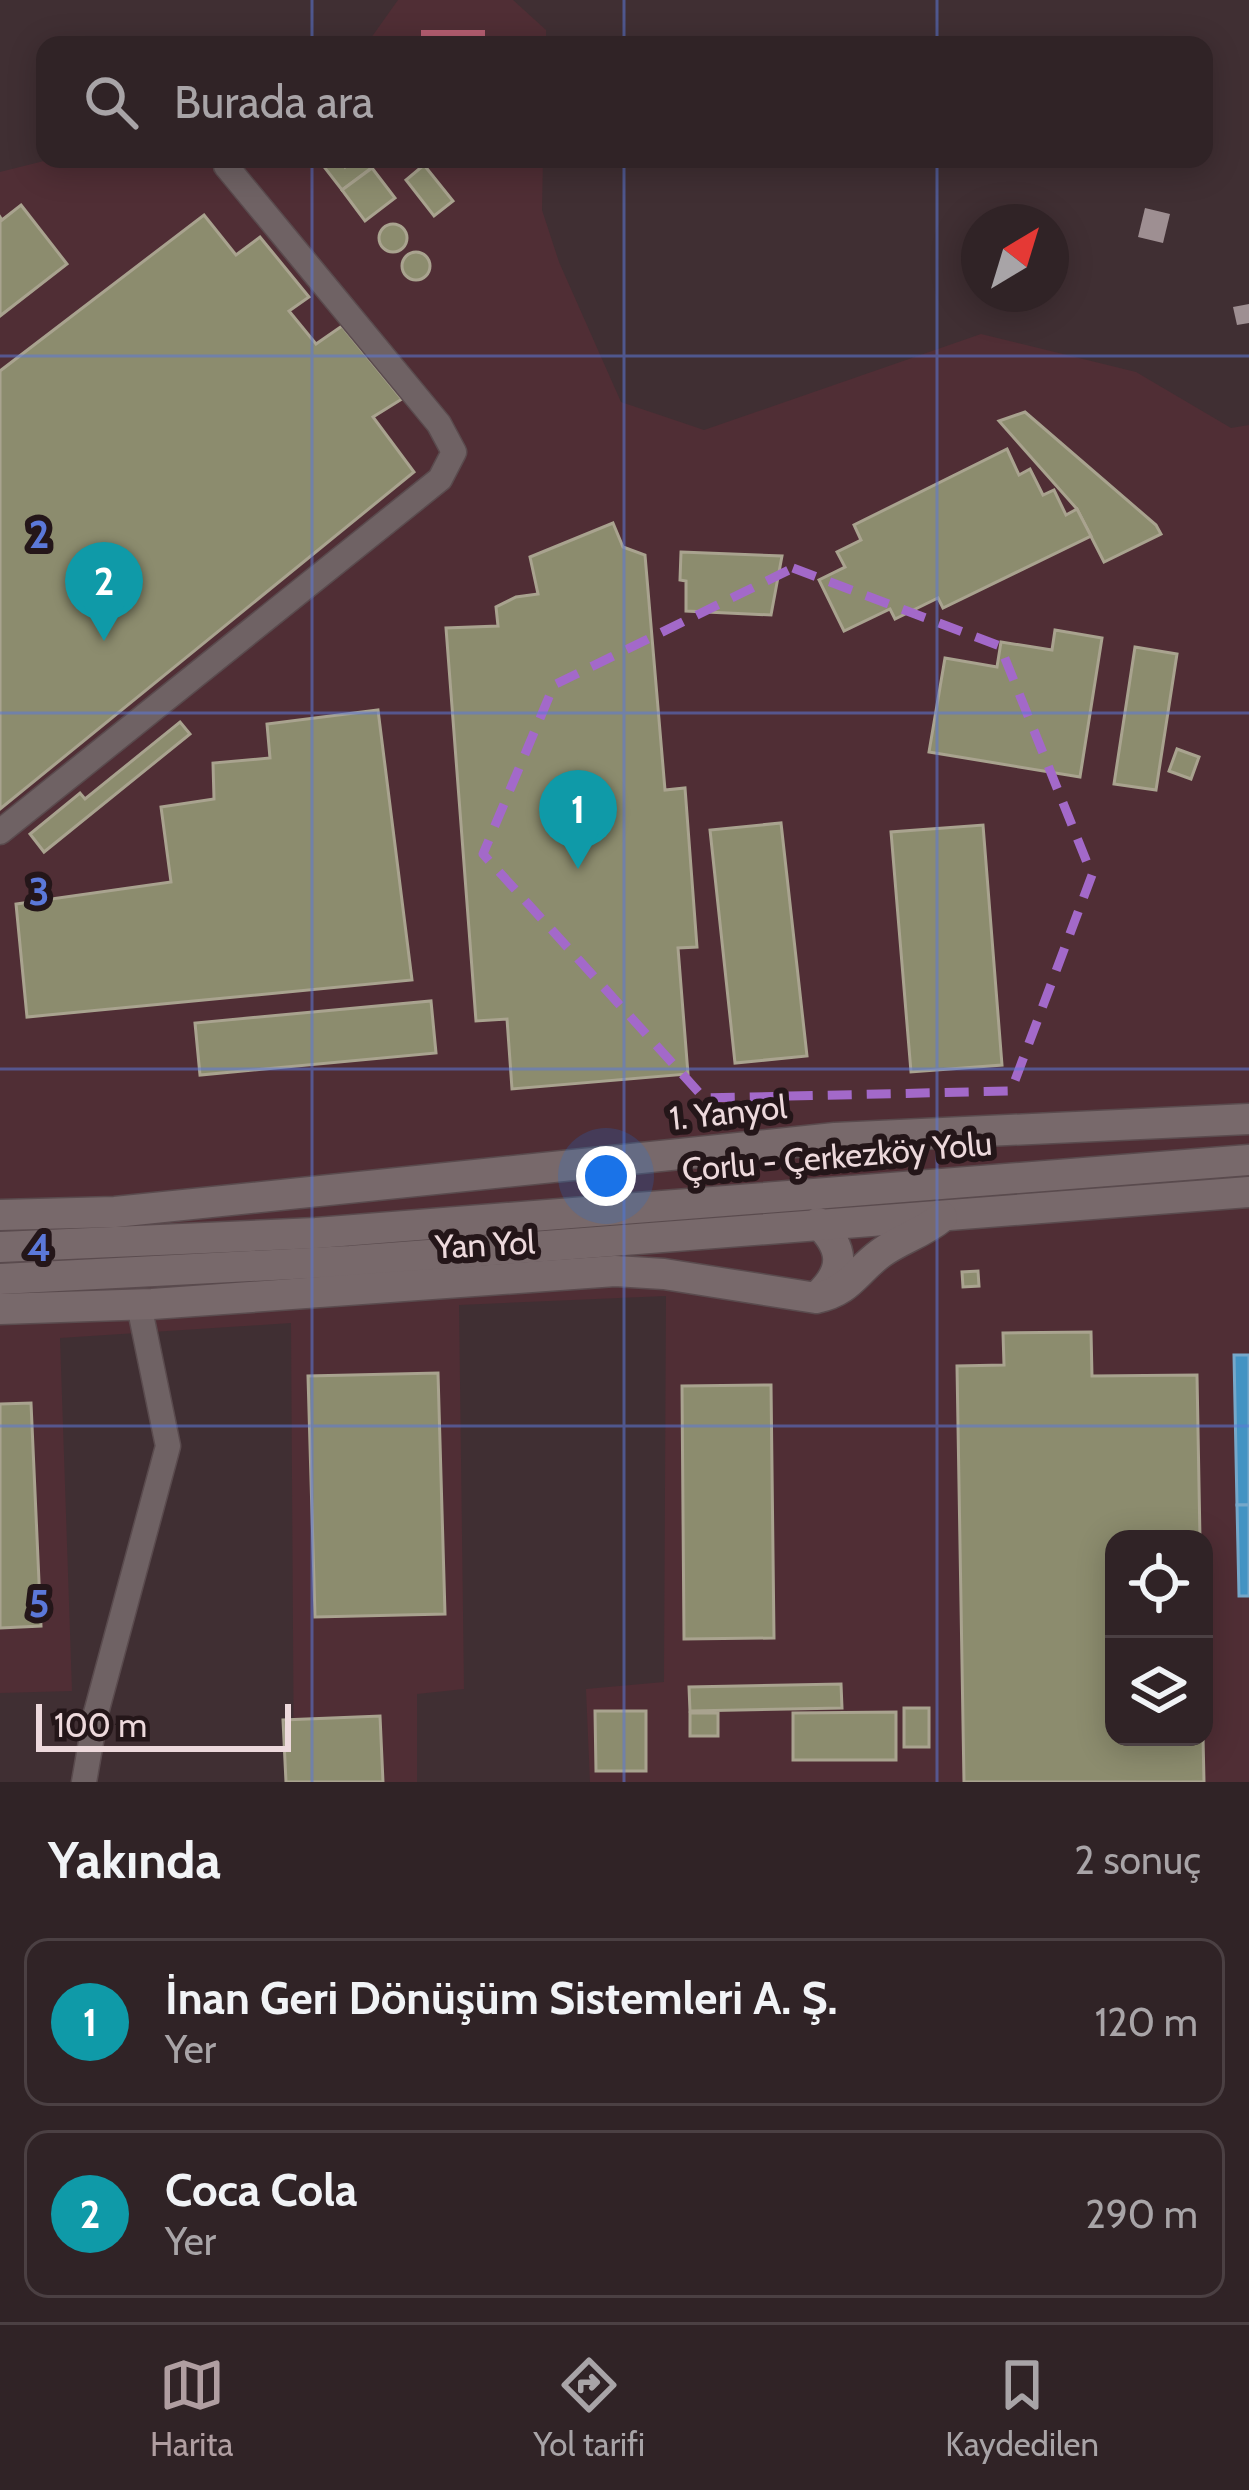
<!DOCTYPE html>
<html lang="tr">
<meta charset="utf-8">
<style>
:root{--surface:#302326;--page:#3c2f32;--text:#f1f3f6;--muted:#a8a4a7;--line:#4b4043;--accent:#b09ea1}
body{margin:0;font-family:Cabin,sans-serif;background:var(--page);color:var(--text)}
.controls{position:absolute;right:36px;bottom:36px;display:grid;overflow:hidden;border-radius:24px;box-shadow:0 6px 30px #0003}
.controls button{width:108px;height:108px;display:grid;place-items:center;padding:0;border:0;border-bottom:3px solid var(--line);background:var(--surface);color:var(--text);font:60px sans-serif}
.compass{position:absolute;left:961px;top:204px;width:108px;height:108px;border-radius:50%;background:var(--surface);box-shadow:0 6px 30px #0003;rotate:38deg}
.scale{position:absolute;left:36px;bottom:30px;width:255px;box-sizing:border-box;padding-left:12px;border:6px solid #edd9dc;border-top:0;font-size:33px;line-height:42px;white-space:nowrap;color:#edd9dc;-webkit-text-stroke:9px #241619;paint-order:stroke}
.you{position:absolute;left:606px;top:1176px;width:42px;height:42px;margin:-30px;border:9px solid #fff;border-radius:50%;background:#1a73e8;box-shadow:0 0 0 18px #1a73e833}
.badge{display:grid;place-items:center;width:78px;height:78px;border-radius:50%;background:var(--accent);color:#fff;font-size:39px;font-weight:700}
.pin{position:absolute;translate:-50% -99px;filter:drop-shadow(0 3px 6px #0008)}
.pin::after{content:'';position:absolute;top:63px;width:42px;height:36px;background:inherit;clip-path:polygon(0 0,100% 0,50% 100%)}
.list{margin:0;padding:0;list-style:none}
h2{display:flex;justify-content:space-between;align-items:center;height:156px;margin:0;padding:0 48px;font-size:51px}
h2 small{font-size:39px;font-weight:400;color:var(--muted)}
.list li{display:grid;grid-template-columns:78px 1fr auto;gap:36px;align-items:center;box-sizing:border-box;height:168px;margin:0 24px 24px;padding:0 24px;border:3px solid var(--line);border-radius:24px}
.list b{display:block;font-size:45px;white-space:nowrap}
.list p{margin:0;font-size:39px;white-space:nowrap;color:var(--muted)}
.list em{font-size:39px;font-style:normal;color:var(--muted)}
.icon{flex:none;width:66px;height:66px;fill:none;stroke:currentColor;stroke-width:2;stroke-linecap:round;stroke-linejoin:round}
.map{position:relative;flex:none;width:1249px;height:1782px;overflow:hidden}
.search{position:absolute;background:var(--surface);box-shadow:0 6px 30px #0003;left:36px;right:36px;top:36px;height:132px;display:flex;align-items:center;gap:30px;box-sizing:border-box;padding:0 42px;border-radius:24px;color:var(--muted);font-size:45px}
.sheet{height:540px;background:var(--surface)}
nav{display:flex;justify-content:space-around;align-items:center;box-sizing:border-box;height:168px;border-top:3px solid var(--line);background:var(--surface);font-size:33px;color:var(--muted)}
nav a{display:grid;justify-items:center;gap:6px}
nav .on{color:var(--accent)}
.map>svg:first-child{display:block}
.built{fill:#502e35;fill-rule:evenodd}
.water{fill:#b55e71}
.schools{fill:#4393c3;stroke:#76a8ca;stroke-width:3}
.industry{fill:#8c8c6e;stroke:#a9a38f;stroke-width:3}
.building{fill:#9e8f92}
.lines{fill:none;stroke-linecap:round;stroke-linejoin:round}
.minor-casing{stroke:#5a4b4e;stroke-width:27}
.major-casing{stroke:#5a4b4e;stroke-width:33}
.minor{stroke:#6f6264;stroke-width:24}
.major{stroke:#78696b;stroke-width:30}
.marked{fill:none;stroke:#a369c9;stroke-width:9;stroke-dasharray:24 15;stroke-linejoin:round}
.grid{fill:none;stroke:#5b78d9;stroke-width:3;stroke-opacity:0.55}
.labels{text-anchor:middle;stroke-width:12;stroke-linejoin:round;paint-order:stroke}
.street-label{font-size:33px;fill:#edd9dc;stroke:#241619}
.grid-label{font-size:39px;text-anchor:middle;font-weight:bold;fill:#5b78d9;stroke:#241619;stroke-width:12;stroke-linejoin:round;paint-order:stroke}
</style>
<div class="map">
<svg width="1249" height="1782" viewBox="0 0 1249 1782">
<rect width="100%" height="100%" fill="#402f33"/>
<g class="built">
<polygon points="398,0 513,0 546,30 546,45 366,45"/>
<path d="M52 159H543L542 210 559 262 621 402 704 430 981 334 1136 372 1231 428 1249 425V1782H590L586 1689 664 1682 666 1296 459 1305 464 1689 417 1694V1782H294L291 1323 60 1338 72 1691 0 1693V172ZM1114 1539H1204V1737H1114Z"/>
</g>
<rect class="water" x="421" y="30" width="64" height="15"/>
<g class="schools">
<polygon points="1234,1355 1249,1355 1249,1505 1237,1505"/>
<polygon points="1237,1505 1249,1505 1249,1596 1239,1596"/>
</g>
<g class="industry">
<polygon points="318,159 339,159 345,167 355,159 369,159 374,166 342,190"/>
<polygon points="424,165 453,201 434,216 406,180"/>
<polygon points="372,168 395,198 365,221 342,190"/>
<polygon points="21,205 67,264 0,316 0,217 2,220"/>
<polygon points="204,215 236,255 260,237 309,297 289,311 316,344 342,326 402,399 373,417 414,472 0,809 0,371"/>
<circle cx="393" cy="238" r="14"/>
<circle cx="416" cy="266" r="14"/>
<polygon points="1025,412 1156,525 1161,534 1104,562 1077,509 999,421"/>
<polygon points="1007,449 1019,475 1030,469 1043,495 1054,490 1066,515 1077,509 1091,536 943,608 938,598 895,619 890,609 844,631 819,580 845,567 837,552 861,540 854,525"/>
<polygon points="613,523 623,547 645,555 665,790 685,788 697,947 678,948 688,1074 512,1089 507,1019 476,1021 446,628 498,626 496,607 516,597 538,594 530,557"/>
<polygon points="681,552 782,556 771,615 686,611 686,581 680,580"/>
<polygon points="1055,630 1102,638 1080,777 929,752 945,658 997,667 1001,642 1052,650"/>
<polygon points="1135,647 1177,654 1156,790 1114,784"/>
<polygon points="378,710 412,980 27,1017 16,904 171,882 161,807 214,799 213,763 270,758 267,724"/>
<polygon points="180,722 190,734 44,852 30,834 80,793 85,799"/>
<polygon points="1177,749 1199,757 1191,779 1169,771"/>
<polygon points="781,823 807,1056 735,1063 710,830"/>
<polygon points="983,825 1002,1065 911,1072 891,832"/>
<polygon points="431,1001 436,1053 200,1075 195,1023"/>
<polygon points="978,1271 979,1286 963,1287 962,1272"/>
<polygon points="1091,1332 1092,1376 1197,1375 1200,1539 1114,1539 1114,1737 1203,1737 1204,1782 964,1782 957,1366 1004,1365 1003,1333"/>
<polygon points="438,1373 445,1614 315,1617 308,1376"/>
<polygon points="771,1385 774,1638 684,1639 682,1386"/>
<polygon points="31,1403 41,1626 0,1628 0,1404"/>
<polygon points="841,1684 842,1708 690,1711 689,1687"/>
<rect x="904" y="1708" width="25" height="39"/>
<polygon points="595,1711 646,1711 646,1771 596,1771"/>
<polygon points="896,1712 896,1760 793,1760 793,1713"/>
<rect x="690" y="1713" width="28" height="23"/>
<polygon points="380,1716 383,1782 286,1782 283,1720"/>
</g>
<g class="building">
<polygon points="1145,208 1170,214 1163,243 1138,237"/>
<polygon points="1249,304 1249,323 1237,325 1233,307"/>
</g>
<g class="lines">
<defs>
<g id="minor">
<polyline points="0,832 440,479 454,452 439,424 226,166"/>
<polyline points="84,1782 96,1713 168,1446 139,1305"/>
</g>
<g id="major">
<polyline points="0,1215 115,1212 835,1138 1249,1119"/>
<path d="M818 1223C843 1247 846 1269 820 1294"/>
<polyline points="0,1247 316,1233 1249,1160"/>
<polyline points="0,1279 350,1261 1249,1192"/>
<path d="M0 1309 152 1304 615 1271 664 1274 816 1298C850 1291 855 1272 881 1253 900 1239 923 1233 942 1217"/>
</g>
</defs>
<use href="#minor" class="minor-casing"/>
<use href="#major" class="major-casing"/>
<use href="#minor" class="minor"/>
<use href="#major" class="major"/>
</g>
<path class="marked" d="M793 568 1000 646 1092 875 1011 1091 704 1098 483 854 554 685Z"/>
<path class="grid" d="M312 0V45M624 0V45M937 0V45M312 159V1782M624 159V1782M937 159V1782M0 356H1249M0 713H1249M0 1069H1249M0 1426H1249"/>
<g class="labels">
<g class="street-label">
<text transform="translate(728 1112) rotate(-6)" y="12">1. Yanyol</text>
<text transform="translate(837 1156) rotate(-5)" y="12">Çorlu - Çerkezköy Yolu</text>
<text transform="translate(485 1244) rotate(-3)" y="12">Yan Yol</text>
</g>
</g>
<g class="grid-label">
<text x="39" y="548">2</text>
<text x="39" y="905">3</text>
<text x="39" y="1261">4</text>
<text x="39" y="1617">5</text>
</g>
</svg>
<div class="controls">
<button><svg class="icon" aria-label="locate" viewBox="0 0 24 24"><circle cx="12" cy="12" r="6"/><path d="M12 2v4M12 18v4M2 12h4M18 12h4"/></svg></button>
<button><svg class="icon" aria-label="layers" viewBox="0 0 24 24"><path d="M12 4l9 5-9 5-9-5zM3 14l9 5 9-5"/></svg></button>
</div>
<svg class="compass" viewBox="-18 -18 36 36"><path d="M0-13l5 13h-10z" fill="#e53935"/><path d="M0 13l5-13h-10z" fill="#a8a4a7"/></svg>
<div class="scale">100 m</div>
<div class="you"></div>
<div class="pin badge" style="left:578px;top:869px;background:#0f9aa8">1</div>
<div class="pin badge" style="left:104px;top:641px;background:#0f9aa8">2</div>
<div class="search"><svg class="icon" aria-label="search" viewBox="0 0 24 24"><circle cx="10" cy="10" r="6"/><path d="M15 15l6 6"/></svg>Burada ara</div>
</div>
<section class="sheet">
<h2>Yakında<small>2 sonuç</small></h2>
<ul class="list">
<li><span class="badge" style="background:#0f9aa8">1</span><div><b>İnan Geri Dönüşüm Sistemleri A. Ş.</b><p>Yer</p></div><em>120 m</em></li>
<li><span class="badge" style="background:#0f9aa8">2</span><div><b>Coca Cola</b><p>Yer</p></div><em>290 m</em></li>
</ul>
</section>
<nav>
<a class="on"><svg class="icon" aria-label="map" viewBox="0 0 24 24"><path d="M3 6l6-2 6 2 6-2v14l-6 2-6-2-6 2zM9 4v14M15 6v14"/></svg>Harita</a>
<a><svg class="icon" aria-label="directions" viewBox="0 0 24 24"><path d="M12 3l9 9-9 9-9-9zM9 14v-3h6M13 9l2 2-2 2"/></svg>Yol tarifi</a>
<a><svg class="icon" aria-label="saved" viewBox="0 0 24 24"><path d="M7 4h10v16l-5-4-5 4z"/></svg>Kaydedilen</a>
</nav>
